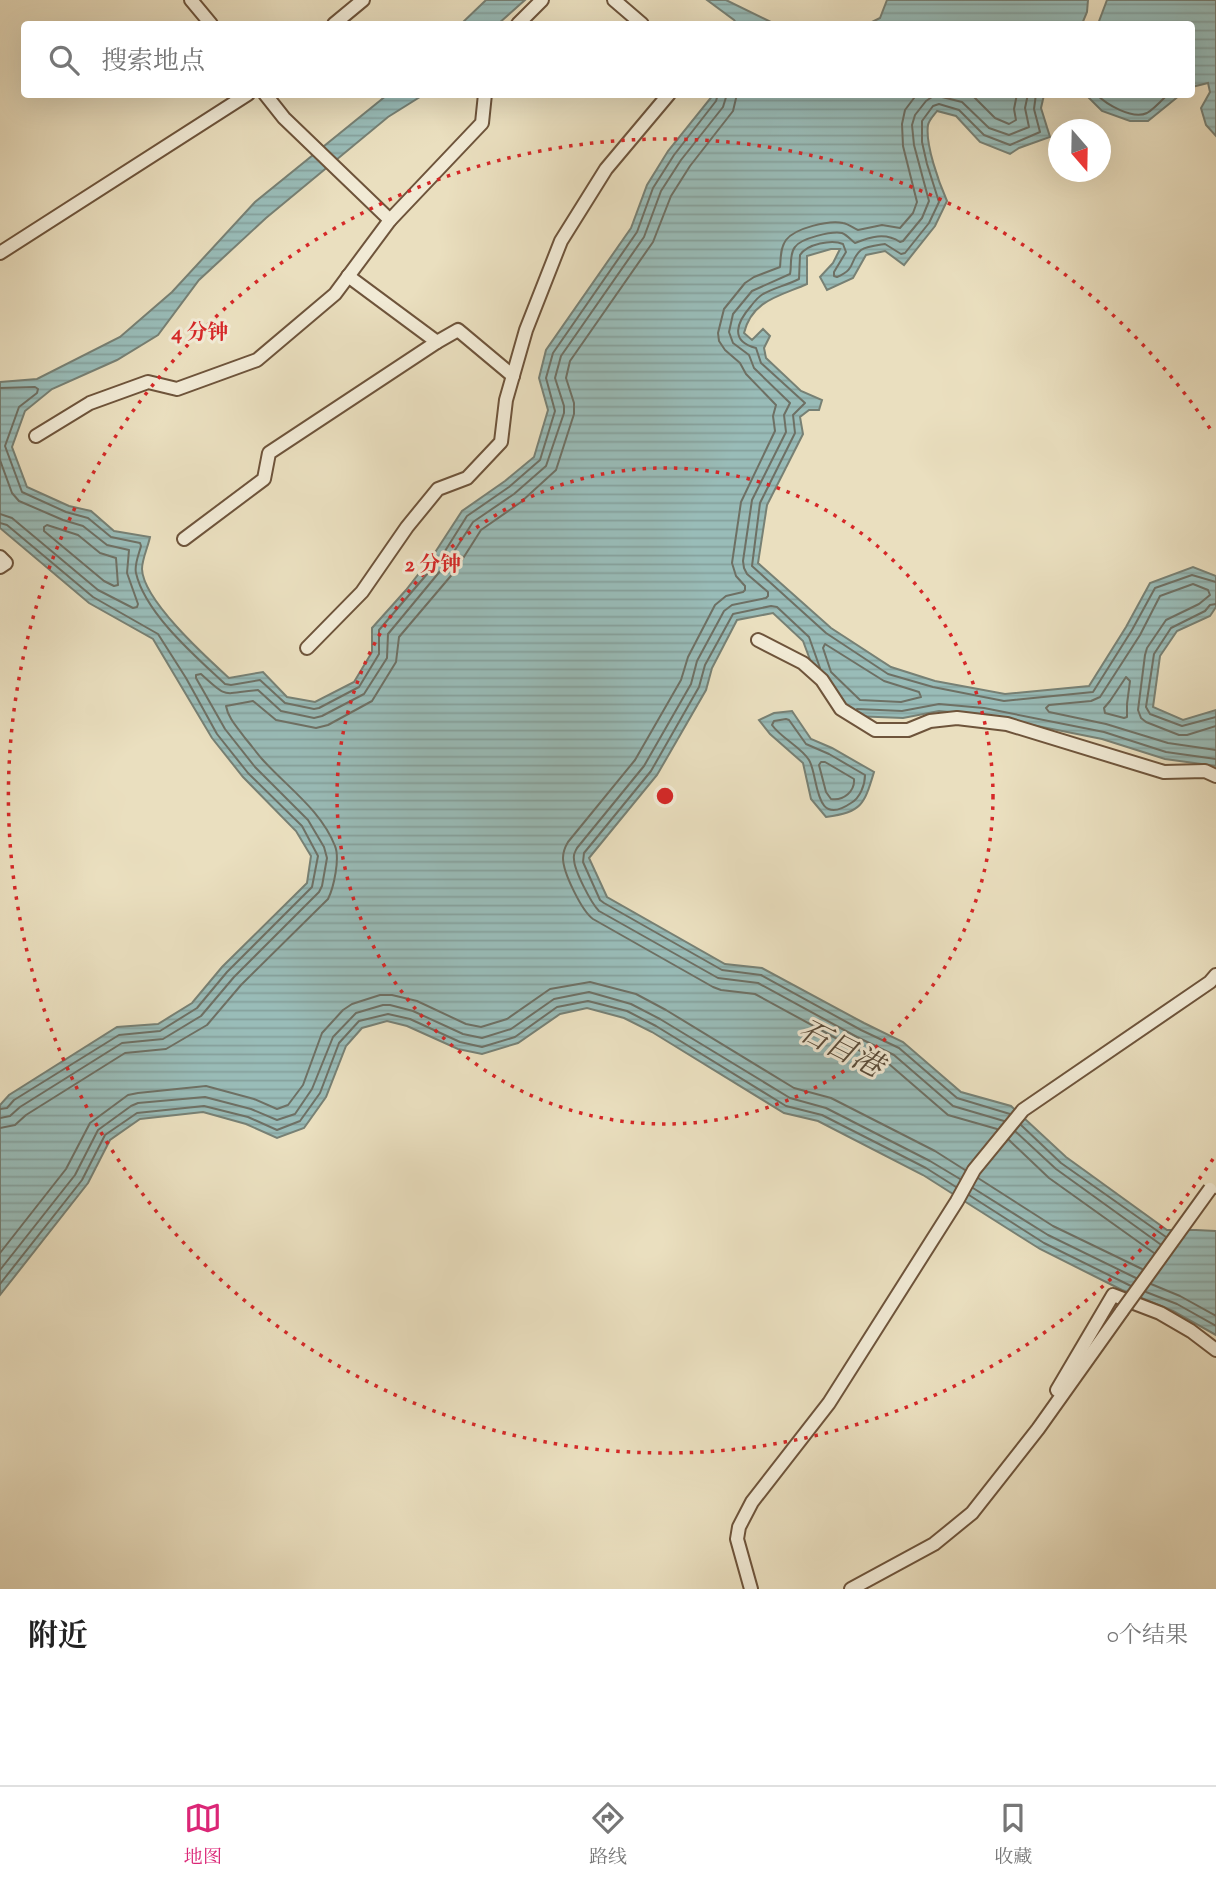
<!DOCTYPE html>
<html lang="zh">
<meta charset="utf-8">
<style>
:root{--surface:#fff;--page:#f2f2f2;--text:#222;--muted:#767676;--line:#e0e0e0;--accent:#db2777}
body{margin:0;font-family:"Sorts Mill Goudy","Noto Serif SC",serif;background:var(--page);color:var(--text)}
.compass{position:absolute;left:1048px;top:119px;width:63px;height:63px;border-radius:50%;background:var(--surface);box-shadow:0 7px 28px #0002;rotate:160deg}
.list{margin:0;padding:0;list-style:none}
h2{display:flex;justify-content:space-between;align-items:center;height:91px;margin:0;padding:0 28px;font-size:30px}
h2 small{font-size:23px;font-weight:400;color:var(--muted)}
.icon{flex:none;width:38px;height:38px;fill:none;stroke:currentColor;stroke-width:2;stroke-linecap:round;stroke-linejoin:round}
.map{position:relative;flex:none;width:1216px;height:1589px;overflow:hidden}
.search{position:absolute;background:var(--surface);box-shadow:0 7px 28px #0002;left:21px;right:21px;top:21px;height:77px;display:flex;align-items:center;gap:18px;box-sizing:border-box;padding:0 24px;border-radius:7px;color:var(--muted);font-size:26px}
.sheet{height:196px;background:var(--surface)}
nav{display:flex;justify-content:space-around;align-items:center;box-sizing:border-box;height:98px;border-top:2px solid var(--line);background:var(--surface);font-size:19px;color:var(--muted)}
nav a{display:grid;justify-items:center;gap:4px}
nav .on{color:var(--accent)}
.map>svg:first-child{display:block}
.water{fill:url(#water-rules);stroke:#778074;stroke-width:2}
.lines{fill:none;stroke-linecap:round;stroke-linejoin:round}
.shore{stroke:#6e7064;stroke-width:2}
.street-casing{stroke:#6e543b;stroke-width:16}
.street{stroke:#f1ead5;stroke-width:12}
.street-bridge-casing{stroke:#6e543b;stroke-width:16;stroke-linecap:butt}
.street-bridge{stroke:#f1ead5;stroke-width:12}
.ring{fill:none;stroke:#d62828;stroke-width:3.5;stroke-dasharray:3.5 7}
.labels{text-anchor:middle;stroke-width:6;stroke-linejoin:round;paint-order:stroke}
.water-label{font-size:30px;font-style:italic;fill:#594b39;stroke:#f1ead5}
.centre{fill:#d62828;stroke:#f1ead5;stroke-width:3.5}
.ring-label{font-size:21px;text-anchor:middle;font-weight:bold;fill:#d62828;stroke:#f1ead5;stroke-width:6;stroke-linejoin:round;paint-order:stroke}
</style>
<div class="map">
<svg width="1216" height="1589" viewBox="0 0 1216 1589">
<defs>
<pattern id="water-rules" width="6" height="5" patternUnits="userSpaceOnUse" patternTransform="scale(1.75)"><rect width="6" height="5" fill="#99bcb8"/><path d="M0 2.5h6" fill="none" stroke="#85a19d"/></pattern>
</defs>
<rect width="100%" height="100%" fill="#eadfbf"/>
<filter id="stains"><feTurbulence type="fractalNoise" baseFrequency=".00286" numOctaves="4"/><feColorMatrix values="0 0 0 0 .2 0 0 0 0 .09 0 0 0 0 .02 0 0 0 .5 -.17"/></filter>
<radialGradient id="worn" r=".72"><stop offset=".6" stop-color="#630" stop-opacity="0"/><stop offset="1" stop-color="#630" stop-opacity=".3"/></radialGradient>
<g class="water">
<polygon points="486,0 525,0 498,24 461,24"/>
<polygon points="707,0 726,0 775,24 737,24 734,20"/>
<polygon points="887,0 1088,0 1087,12 1082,24 868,24 880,18"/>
<polygon points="1107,0 1216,0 1216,136 1206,125 1201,108 1210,92 1208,83 1192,87 1192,24 1098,24"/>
<path d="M387 95H423L388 117 266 218 199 280 158 335 117 360 52 389 25 411 12 447 27 487 69 506 91 511 114 531 150 537C148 547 142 559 142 569 143 600 206 657 229 678L263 672 287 697 315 702 354 682 372 652V628L406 590 434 554 462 511 505 481 534 457 548 410 539 378 546 350 631 228 647 185 668 151 713 95H1044L1041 108 1050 137 1019 148 1010 154 980 142 956 116 937 111C934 115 929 120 928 125 925 144 939 183 947 201L935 226 904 265 885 251 866 255 853 278 827 290 820 277 833 263 840 249H831L807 256V284C780 296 752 300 744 333L752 340 763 329 770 336 764 348 766 358 801 391 822 400 819 410H809L800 417 803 434 767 505 758 563 831 628 891 667 935 681 1005 694 1089 686 1126 627 1150 583 1193 567 1216 576V607L1210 616 1177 631 1160 656 1153 707 1183 720 1216 710V766L1165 759 1102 739 983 715 939 711 903 718 853 716 818 681 803 641 773 613 737 620 712 668 706 690 657 775 589 858 607 897 725 964 762 968 864 1023 903 1042 961 1092 1011 1106 1066 1157 1167 1230H1196L1216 1231V1335L1173 1311 1122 1290 1040 1249 923 1175 818 1121 784 1113 652 1032 624 1018 587 1008 560 1014 518 1043 482 1054 458 1049 407 1026 387 1021 362 1028 346 1046 326 1097 304 1128 277 1138 246 1124 203 1112 140 1119 110 1140 88 1183 0 1295V1105L9 1095 117 1027 158 1024 192 1003 222 967 307 883 311 856 296 831 243 777 212 738 153 639 89 603 0 528V382L37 379 120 337 172 292 255 202Z"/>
<polygon points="1086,95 1180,95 1148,121 1130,121 1102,111"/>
<path d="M792 711 811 739 832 748 874 772C864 805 862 812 826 817L811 799 803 763 770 734 759 720 774 713Z"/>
</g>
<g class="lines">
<g class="shore">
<path d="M917 94 905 110 902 124 903 146 917 202 913 213 900 228 882 225 858 230C853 228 849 224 843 223 829 220 795 228 786 240 780 248 781 258 780 267L754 277 745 283 724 309 718 333 719 341 725 350 740 363 746 374 776 405 773 416 775 431 741 502 732 563 736 576 745 586V590L743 592 726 596 715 605 688 657 681 680 635 760 568 842C565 847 563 852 563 858 563 873 582 911 593 919L713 987 721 990 755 994 852 1047 889 1064 948 1115 997 1129"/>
<polyline points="971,94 995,118 1009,124 1016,120 1014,109 1017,94"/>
<path d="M1036 94 1034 109 1040 132 1010 145 984 135 959 110 939 104 933 106 922 121V142L927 164 939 202 929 223 905 253 901 254 885 244C879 245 867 246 861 250 849 260 857 269 837 277L834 276V272L846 252 843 244C832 239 807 244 800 255L799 279C787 285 774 288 763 294 758 297 754 302 751 306 737 322 729 341 756 348L761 363 805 403 793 415 795 433 760 503 752 566 826 633 888 674 933 687 1004 701 1093 692 1132 630 1155 588 1192 575 1216 582"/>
<path d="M1096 94C1106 104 1132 120 1147 113 1154 109 1162 100 1168 94"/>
<path d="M0 388 35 387 38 389 37 393 19 407 5 446 22 492 66 512 88 518 111 537 140 543 141 546C139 554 134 565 136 573 145 613 195 656 225 684L231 685 260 680 285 703 314 709 319 708 359 687 379 654V630L440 559 467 516 509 487 540 460 555 411 546 378 553 353 637 232 653 188 674 155 716 101 718 94"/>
<polyline points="0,460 12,493 19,501 63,520 83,526 107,545 129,550 127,573 138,604 137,607 133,608 98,590 12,518 0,514"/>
<polyline points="0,523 7,525 93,597 158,634 186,678 217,734 248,773 302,826 318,856 312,887 227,972 197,1008 160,1031 119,1035 14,1100 7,1108 0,1109"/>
<polygon points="47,525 78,535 100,553 116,558 118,585 114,586 104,581 44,531 44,527"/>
<polyline points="1216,604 1210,605 1205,611 1171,628 1154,654 1146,707 1150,714 1182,726 1216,717"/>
<polygon points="825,644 884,681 919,692 921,697 901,702 860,700 831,672 823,648"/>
<polyline points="820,668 809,637 777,607 771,606 733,614 705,665 699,687 651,771 584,853 583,862 600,900 604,903 722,970 761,975 861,1030 899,1048 957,1098 1010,1114"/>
<polygon points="1126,677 1130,681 1127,704 1127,717 1124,718 1105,713 1104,708 1110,701"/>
<polyline points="857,709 902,711 939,704 984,708 1104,732 1166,752 1216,759"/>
<path d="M786 719 789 720 806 744 829 754 865 775C865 785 860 798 851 803 813 829 819 776 809 760 801 747 781 738 772 725L774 721Z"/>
<polyline points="1216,726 1187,735 1179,735 1146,722 1141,718 1138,710 1145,655 1147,648 1166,620 1199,604 1210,595 1208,590 1193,584 1160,596 1140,635 1100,697 1091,701 1049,705 1046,708 1049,712 1106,724 1168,743 1216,750"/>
<path d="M821 762H825L854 779C855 791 844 801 831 799L826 792 819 765Z"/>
<path d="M0 1118 10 1116 20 1107 122 1043 163 1039 201 1016 234 977 319 892 322 886 327 858 324 847 308 820 255 767 225 729 196 678V675L201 674C229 700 222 693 258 690L281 711 314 718 322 716 364 694 387 658 388 634 446 564 473 522 514 494 546 466 564 413V406L555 378 561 356 644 237 661 191 681 160 723 107 727 94"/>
<path d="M1004 1121 953 1106 894 1055 857 1037 758 983 718 978 599 911C591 903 574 870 574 859 573 854 575 852 577 848L644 766 691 684 697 661 724 611 732 605 766 598 768 596V592L747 574 744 568 743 561 752 500 786 432 784 415 790 403 754 368 749 355 733 343 729 332 733 314 752 291 790 274C792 265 789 254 795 247 801 238 832 231 842 233 847 235 851 240 855 243 870 237 885 232 900 242L903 241 922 218 929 201 914 145 912 125 915 115 926 101 932 97 938 96 962 102 989 128 1009 135 1029 127 1025 108 1028 94"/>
<polyline points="1021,1125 1061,1163 1166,1237"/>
<path d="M0 1128 15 1125 26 1115 125 1053 166 1049 207 1025 241 985 328 899C334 887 340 858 335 846 321 810 287 787 262 759 256 752 251 745 245 738 238 728 228 718 226 706L253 701 276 720 316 728 328 725 372 701 396 662 399 637 455 571 481 530 521 502 556 470 574 414V403L566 378 570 361 653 242 671 196 690 166 733 111 737 94"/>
<polyline points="1016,1132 1056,1169 1160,1244"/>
<polyline points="1009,1140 1049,1178 1154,1253"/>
<polyline points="978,1178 1053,1226 1142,1269"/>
<polyline points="973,1188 1048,1235 1136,1278"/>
<polyline points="969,1195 1044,1243 1131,1286"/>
<polyline points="0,1253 66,1169 90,1123 128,1095 138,1093 206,1086 254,1099 277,1109 288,1105 303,1085 322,1033 343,1010 352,1004 380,995 392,995 417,1001 466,1024 481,1027 507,1019 550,989 590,982 636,994 666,1010 794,1088 831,1098 935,1151 965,1170"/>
<polyline points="0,1270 75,1175 98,1130 131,1106 138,1103 205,1097 251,1109 277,1120 295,1114 312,1089 333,1037 356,1013 383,1005 390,1005 413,1011 463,1034 482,1038 511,1029 554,999 589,992 631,1004 660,1019 790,1098 826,1108 930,1161 960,1179"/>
<polyline points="0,1284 82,1180 105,1135 137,1113 204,1106 248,1117 277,1130 300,1121 320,1093 339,1043 359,1021 388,1014 410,1019 460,1042 482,1047 515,1037 557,1007 588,1001 627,1011 656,1026 786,1106 822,1115 926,1168 956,1187"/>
<polyline points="1151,1284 1180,1296 1216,1316"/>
<polyline points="1146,1292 1177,1304 1216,1326"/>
</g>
<defs>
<g id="street">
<polyline points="191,0 211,24"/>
<polyline points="614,0 642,24"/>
<polyline points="334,24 363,0"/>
<polyline points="518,24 542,0"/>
<polyline points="265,94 284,118 390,220"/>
<polyline points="0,253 248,94"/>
<polyline points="348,276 437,342 458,330 513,376"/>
<polyline points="36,436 90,403 148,382 177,389 257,360 335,294 390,220 482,123 485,94"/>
<polyline points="184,539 264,479 269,453 437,342"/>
<polyline points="0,557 6,563 0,567"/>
<polyline points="758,640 803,663 822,680 841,709 875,730 908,730 930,721 957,718 1007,724 1164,772 1205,771 1216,776"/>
<polyline points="307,648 362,592 407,527 438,489 467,478 501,442 506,400 526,330 561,241 606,169 669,94"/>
<polyline points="1057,1390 1113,1295 1160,1313 1191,1331 1216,1350"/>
<polyline points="751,1589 737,1539 739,1527 752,1502 829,1403 957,1201 974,1170 1023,1110 1210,982 1216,975"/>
<polyline points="851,1589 934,1544 972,1513 1038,1429 1122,1311"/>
</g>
</defs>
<use href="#street" class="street-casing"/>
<use href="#street" class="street"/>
<defs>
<polyline id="street-bridge" points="1122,1311 1210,1189"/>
</defs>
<use href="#street-bridge" class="street-bridge-casing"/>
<use href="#street-bridge" class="street-bridge"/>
</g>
<g class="ring">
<circle cx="665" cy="796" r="328"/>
<path d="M1213 1159A657 657 0 1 1 1213 433"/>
</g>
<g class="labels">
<g class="water-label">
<text transform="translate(841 1048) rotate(27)" y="10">石目港</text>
</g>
</g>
<circle cx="665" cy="796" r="10" class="centre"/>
<g class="ring-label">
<text x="200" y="339">4 分钟</text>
<text x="433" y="571">2 分钟</text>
</g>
<rect width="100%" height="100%" filter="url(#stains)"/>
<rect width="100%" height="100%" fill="url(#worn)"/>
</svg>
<svg class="compass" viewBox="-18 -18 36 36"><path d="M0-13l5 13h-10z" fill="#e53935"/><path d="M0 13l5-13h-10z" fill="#767676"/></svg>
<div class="search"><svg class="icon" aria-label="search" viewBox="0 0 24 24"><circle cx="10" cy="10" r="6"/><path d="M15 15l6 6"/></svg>搜索地点</div>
</div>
<section class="sheet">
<h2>附近<small>0个结果</small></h2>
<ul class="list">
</ul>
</section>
<nav>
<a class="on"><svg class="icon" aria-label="map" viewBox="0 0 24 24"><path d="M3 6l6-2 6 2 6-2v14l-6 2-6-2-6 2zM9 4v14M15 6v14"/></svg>地图</a>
<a><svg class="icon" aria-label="directions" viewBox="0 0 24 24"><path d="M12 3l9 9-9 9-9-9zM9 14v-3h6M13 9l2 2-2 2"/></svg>路线</a>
<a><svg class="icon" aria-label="saved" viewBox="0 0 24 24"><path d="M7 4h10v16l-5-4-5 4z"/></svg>收藏</a>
</nav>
